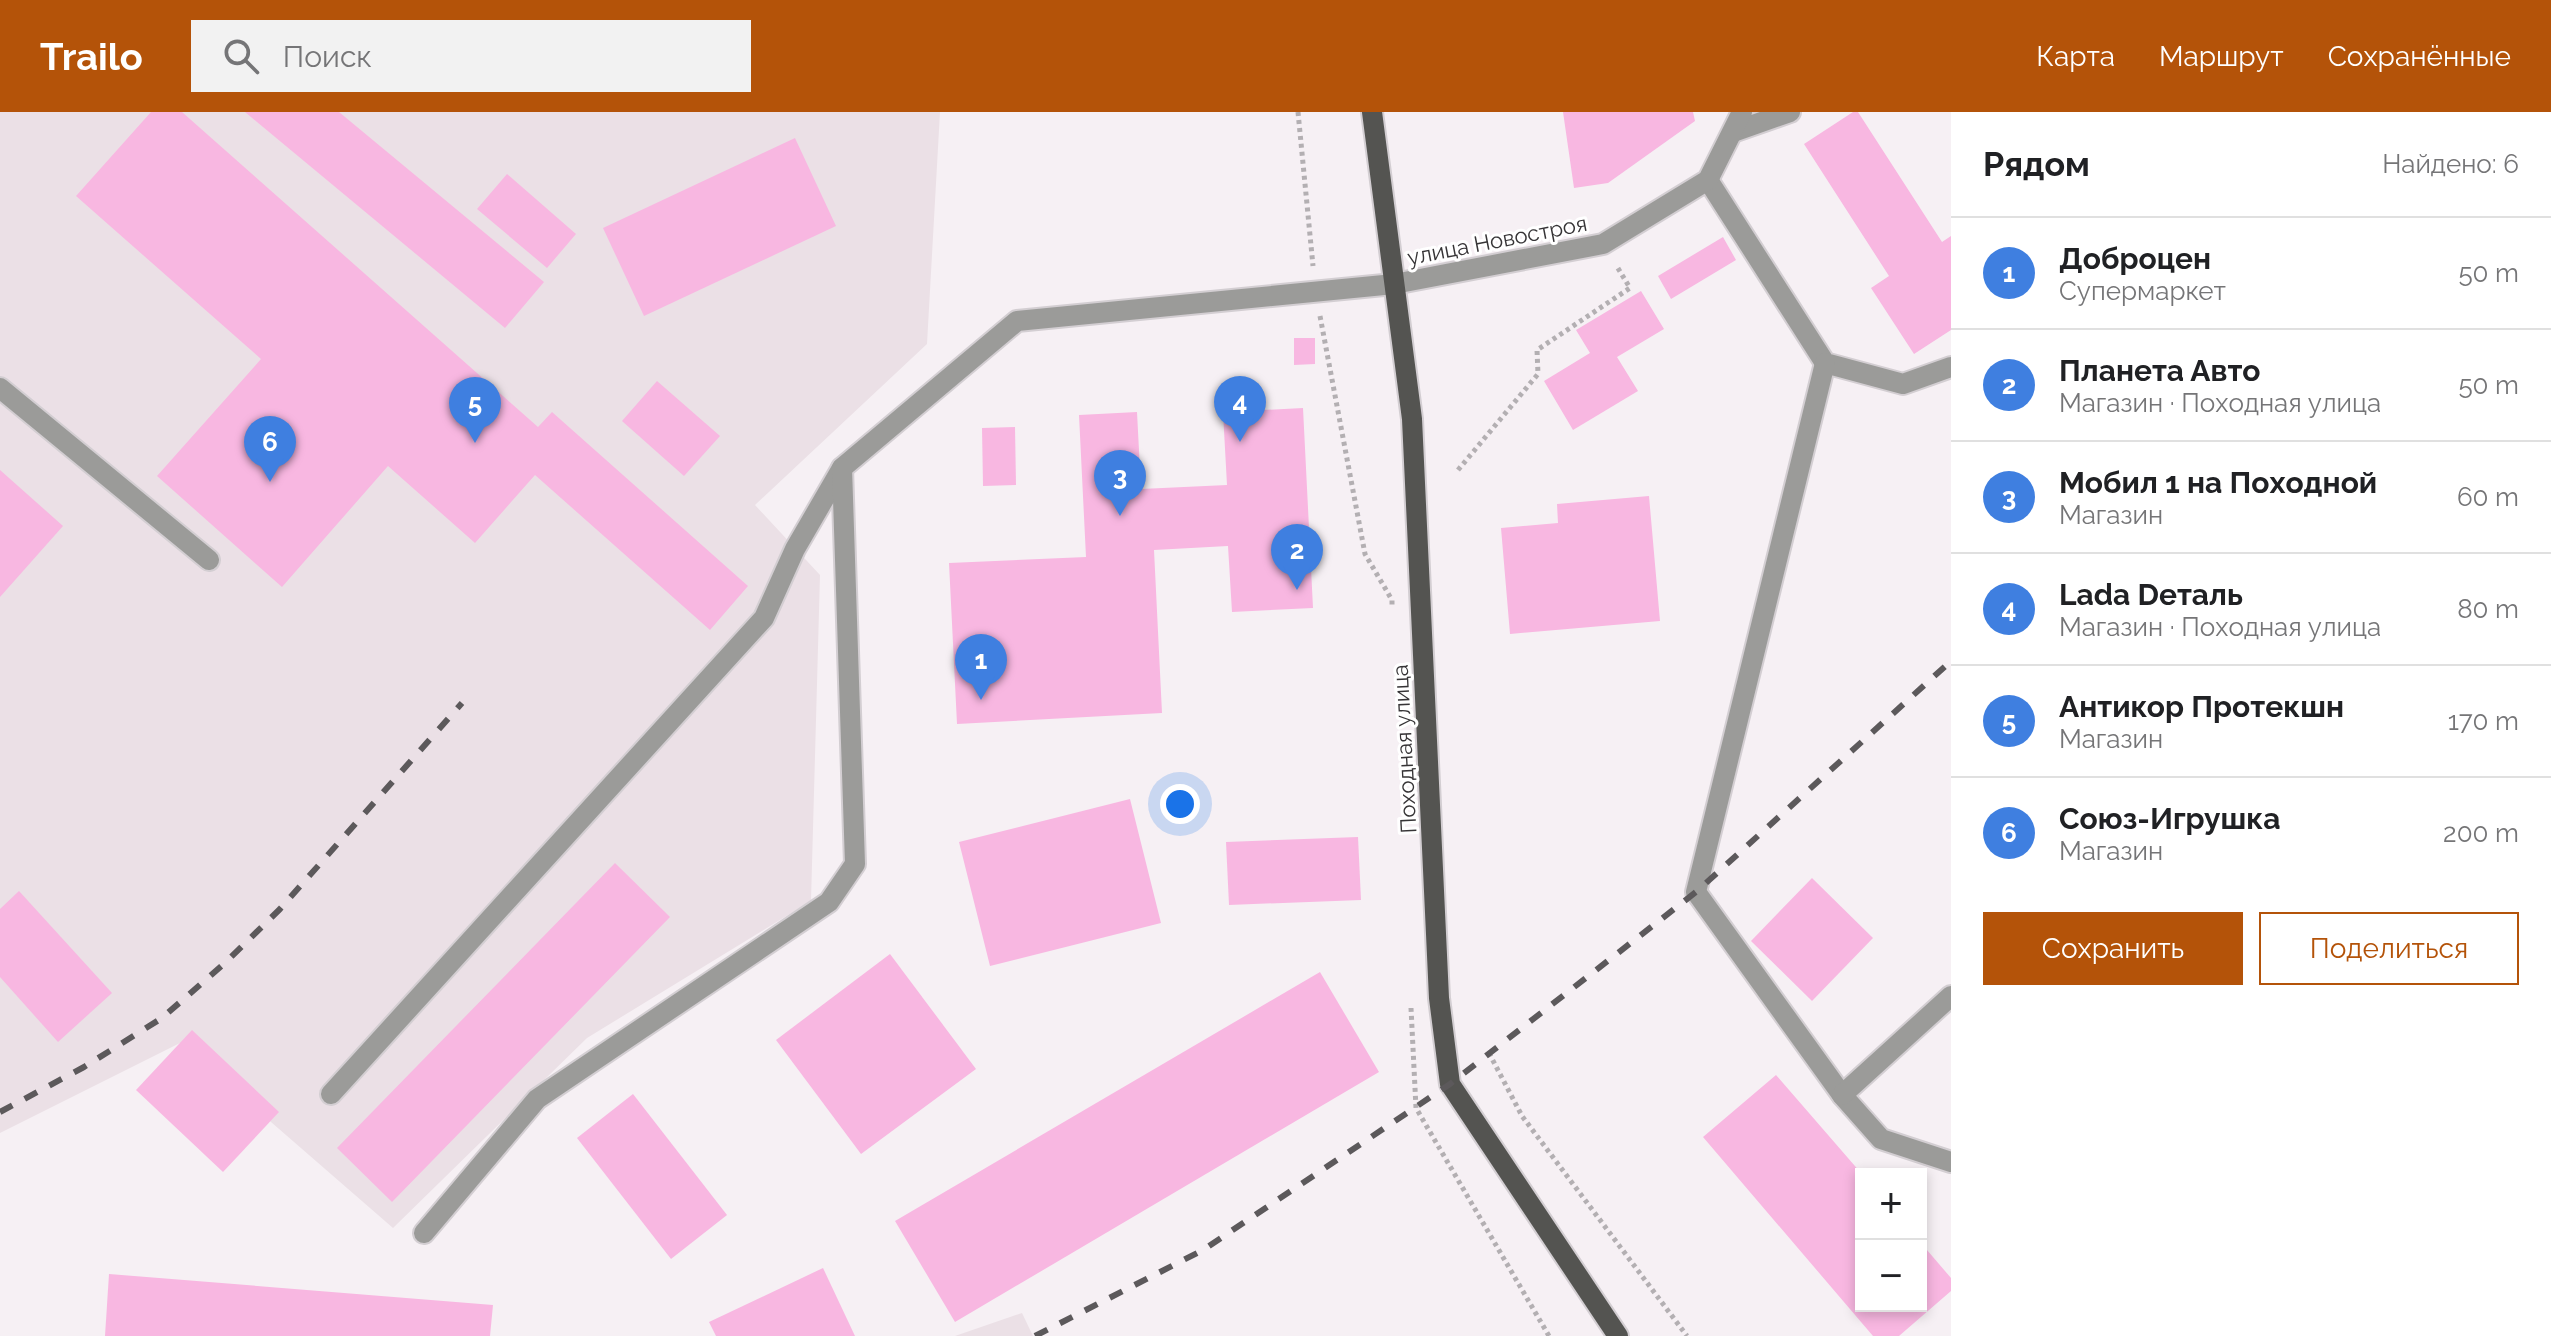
<!DOCTYPE html>
<html lang="ru">
<meta charset="utf-8">
<style>
:root{--surface:#fff;--page:#f2f2f2;--text:#202124;--muted:#757577;--line:#e0e0e0;--accent:#b45309}
body{margin:0;font-family:Raleway,sans-serif;background:var(--page);color:var(--text)}
.controls{position:absolute;right:24px;bottom:24px;display:grid;overflow:hidden;border-radius:0px;box-shadow:0 4px 12px #0003}
.controls button{width:72px;height:72px;display:grid;place-items:center;padding:0;border:0;border-bottom:2px solid var(--line);background:var(--surface);color:var(--text);font:40px sans-serif}
.you{position:absolute;left:1180px;top:692px;width:28px;height:28px;margin:-20px;border:6px solid #fff;border-radius:50%;background:#1a73e8;box-shadow:0 0 0 12px #1a73e833}
.badge{display:grid;place-items:center;width:52px;height:52px;border-radius:50%;background:var(--accent);color:#fff;font-size:26px;font-weight:700}
.pin{position:absolute;translate:-50% -66px;filter:drop-shadow(0 2px 4px #0008)}
.pin::after{content:'';position:absolute;top:42px;width:28px;height:24px;background:inherit;clip-path:polygon(0 0,100% 0,50% 100%)}
.list{margin:0;padding:0;list-style:none}
h2{display:flex;justify-content:space-between;align-items:center;height:104px;margin:0;padding:0 32px;font-size:34px}
h2 small{font-size:26px;font-weight:400;color:var(--muted)}
.list li{display:grid;grid-template-columns:52px 1fr auto;gap:24px;align-items:center;box-sizing:border-box;height:112px;padding:0 32px;border-top:2px solid var(--line)}
.list b{display:block;font-size:30px;white-space:nowrap}
.list p{margin:0;font-size:26px;white-space:nowrap;color:var(--muted)}
.list em{font-size:26px;font-style:normal;color:var(--muted)}
.actions{display:flex;gap:16px;padding:24px 32px}
.actions a{flex:1;padding:18px 0;border:2px solid var(--accent);border-radius:0px;text-align:center;font-size:28px;color:var(--accent)}
.actions .main{background:var(--accent);color:#fff}
.icon{flex:none;width:44px;height:44px;fill:none;stroke:currentColor;stroke-width:2;stroke-linecap:round;stroke-linejoin:round}
.map{position:relative;flex:none;width:1951px;height:1224px;overflow:hidden}
header{display:flex;align-items:center;gap:48px;box-sizing:border-box;height:112px;padding:0 40px;background:var(--accent);color:#fff}
header strong{font-size:38px}
nav{display:flex;gap:44px;margin-inline-start:auto;font-size:28px}
.search{width:560px;height:72px;background:var(--page);display:flex;align-items:center;gap:20px;box-sizing:border-box;padding:0 28px;border-radius:0px;color:var(--muted);font-size:30px}
main{display:flex}
aside{flex:1;background:var(--surface)}
.map>svg:first-child{display:block}
.built{fill:#ebe0e6}
.building{fill:#f8b7e1}
.lines{fill:none;stroke-linecap:round;stroke-linejoin:round}
.minor-casing{stroke:#d3ced2;stroke-width:24}
.major-casing{stroke:#d3ced2;stroke-width:24}
.path{stroke:#b3afb2;stroke-width:5;stroke-dasharray:4 4;stroke-linecap:butt}
.minor{stroke:#9b9b99;stroke-width:20}
.major{stroke:#545451;stroke-width:20}
.rail{stroke:#5c595b;stroke-width:6;stroke-dasharray:14 14;stroke-linecap:butt}
.labels{text-anchor:middle;stroke-width:6;stroke-linejoin:round;paint-order:stroke}
.street-label{font-size:22px;fill:#363436;stroke:#fff}
</style>
<header>
<strong>Trailo</strong>
<div class="search"><svg class="icon" aria-label="search" viewBox="0 0 24 24"><circle cx="10" cy="10" r="6"/><path d="M15 15l6 6"/></svg>Поиск</div>
<nav><a>Карта</a><a>Маршрут</a><a>Сохранённые</a></nav>
</header>
<main>
<div class="map">
<svg width="1951" height="1224" viewBox="0 0 1951 1224">
<rect width="100%" height="100%" fill="#f6f0f4"/>
<g class="built">
<polygon points="0,0 940,0 927,232 755,393 820,463 811,789 587,926 393,1116 180,931 0,1021"/>
<polygon points="1022,1201 1033,1224 955,1224"/>
</g>
<g class="building">
<polygon points="151,0 182,0 538,315 552,300 748,474 710,518 535,363 475,431 388,354 282,475 157,364 261,247 76,84"/>
<polygon points="245,0 339,0 544,170 505,216"/>
<polygon points="1563,0 1693,0 1695,9 1608,71 1574,76"/>
<polygon points="1853,0 1858,0 1942,130 1951,124 1951,218 1914,242 1871,176 1889,164 1804,32"/>
<polygon points="795,26 836,114 644,204 603,116"/>
<polygon points="507,62 576,122 547,156 477,97"/>
<polygon points="1723,125 1736,148 1671,187 1658,164"/>
<polygon points="1641,179 1664,217 1617,245 1638,279 1573,318 1544,269 1590,241 1576,218"/>
<polygon points="1294,226 1315,226 1315,252 1294,253"/>
<polygon points="657,269 720,324 684,364 622,309"/>
<polygon points="1303,296 1313,496 1232,500 1228,434 1154,438 1162,601 957,612 949,451 1086,445 1079,303 1137,300 1141,377 1227,373 1223,300"/>
<polygon points="1015,315 1016,373 983,374 982,316"/>
<polygon points="0,358 63,414 0,485"/>
<polygon points="1649,384 1660,509 1510,522 1501,416 1558,411 1557,392"/>
<polygon points="1130,687 1161,811 990,854 959,730"/>
<polygon points="1358,725 1361,788 1229,793 1226,730"/>
<polygon points="615,751 670,805 392,1090 337,1036"/>
<polygon points="1812,766 1873,826 1812,889 1751,829"/>
<polygon points="19,779 112,881 58,930 0,865 0,797"/>
<polygon points="890,842 976,957 861,1042 776,928"/>
<polygon points="1320,860 1379,960 955,1210 895,1109"/>
<polygon points="192,918 279,1000 223,1060 136,978"/>
<polygon points="1776,963 1861,1061 1861,1194 1921,1194 1921,1131 1951,1166 1951,1179 1899,1224 1873,1224 1703,1025"/>
<polygon points="633,982 727,1103 671,1147 577,1026"/>
<polygon points="823,1156 855,1224 716,1224 709,1210"/>
<polygon points="109,1162 493,1193 490,1224 105,1224"/>
</g>
<g class="lines">
<defs>
<g id="minor">
<polyline points="1733,20 1790,0"/>
<polyline points="1708,68 1825,251 1903,272 1951,255"/>
<polyline points="1825,251 1696,780 1842,983 1881,1027 1951,1050"/>
<polyline points="0,276 209,448"/>
<polyline points="331,982 764,506 795,437 842,356 1017,209 1394,172 1603,132 1708,68 1742,0"/>
<polyline points="1842,983 1951,884"/>
<polyline points="424,1121 537,987 829,790 855,752 842,356"/>
</g>
<polyline id="major" points="1372,0 1412,307 1439,886 1450,972 1618,1224"/>
</defs>
<use href="#minor" class="minor-casing"/>
<use href="#major" class="major-casing"/>
<g class="path">
<polyline points="1298,0 1313,154"/>
<polyline points="1320,204 1365,442 1392,488 1392,494"/>
<polyline points="1458,358 1538,262 1537,238 1630,176 1616,153"/>
<polyline points="1411,896 1416,996 1549,1224"/>
<polyline points="1489,941 1522,1004 1687,1224"/>
</g>
<use href="#minor" class="minor"/>
<use href="#major" class="major"/>
<g class="rail">
<polyline points="0,1000 84,955 162,906 226,850 280,797 462,591"/>
<polyline points="1035,1224 1203,1138 1450,972 1696,780 1951,549"/>
</g>
</g>
<g class="labels">
<g class="street-label">
<text transform="translate(1497 128) rotate(-11)" y="8">улица Новостроя</text>
<text transform="translate(1404 637) rotate(-93)" y="8">Походная улица</text>
</g>
</g>
</svg>
<div class="controls">
<button>+</button>
<button>−</button>
</div>
<div class="you"></div>
<div class="pin badge" style="left:981px;top:588px;background:#3f7fe0">1</div>
<div class="pin badge" style="left:1297px;top:478px;background:#3f7fe0">2</div>
<div class="pin badge" style="left:1120px;top:404px;background:#3f7fe0">3</div>
<div class="pin badge" style="left:1240px;top:330px;background:#3f7fe0">4</div>
<div class="pin badge" style="left:475px;top:331px;background:#3f7fe0">5</div>
<div class="pin badge" style="left:270px;top:370px;background:#3f7fe0">6</div>
</div>
<aside>
<h2>Рядом<small>Найдено: 6</small></h2>
<ul class="list">
<li><span class="badge" style="background:#3f7fe0">1</span><div><b>Доброцен</b><p>Супермаркет</p></div><em>50 m</em></li>
<li><span class="badge" style="background:#3f7fe0">2</span><div><b>Планета Авто</b><p>Магазин · Походная улица</p></div><em>50 m</em></li>
<li><span class="badge" style="background:#3f7fe0">3</span><div><b>Мобил 1 на Походной</b><p>Магазин</p></div><em>60 m</em></li>
<li><span class="badge" style="background:#3f7fe0">4</span><div><b>Lada Dеталь</b><p>Магазин · Походная улица</p></div><em>80 m</em></li>
<li><span class="badge" style="background:#3f7fe0">5</span><div><b>Антикор Протекшн</b><p>Магазин</p></div><em>170 m</em></li>
<li><span class="badge" style="background:#3f7fe0">6</span><div><b>Союз-Игрушка</b><p>Магазин</p></div><em>200 m</em></li>
</ul>
<div class="actions"><a class="main">Сохранить</a><a>Поделиться</a></div>
</aside>
</main>
